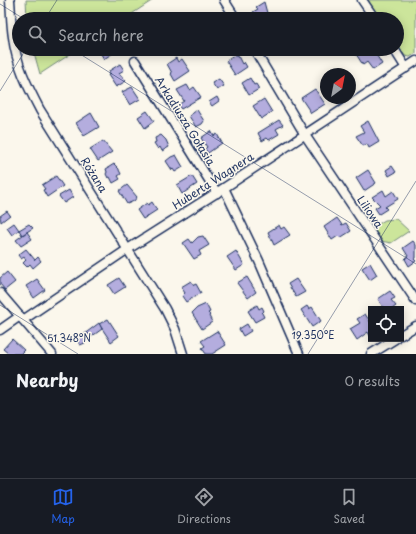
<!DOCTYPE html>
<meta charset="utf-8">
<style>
:root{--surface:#171b24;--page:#20242c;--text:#f1f3f6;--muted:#9ea1a6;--line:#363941;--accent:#2563eb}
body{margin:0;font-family:"Playpen Sans",sans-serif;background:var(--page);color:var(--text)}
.controls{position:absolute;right:12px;bottom:12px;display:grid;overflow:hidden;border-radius:0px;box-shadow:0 2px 10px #0003}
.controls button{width:36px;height:36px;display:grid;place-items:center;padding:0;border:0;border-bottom:1px solid var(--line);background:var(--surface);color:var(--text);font:20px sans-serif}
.compass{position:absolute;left:320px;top:68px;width:36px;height:36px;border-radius:50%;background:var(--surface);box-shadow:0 2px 10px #0003;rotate:32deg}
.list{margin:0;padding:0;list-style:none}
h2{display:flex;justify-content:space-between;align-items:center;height:52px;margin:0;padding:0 16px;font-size:17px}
h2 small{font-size:13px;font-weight:400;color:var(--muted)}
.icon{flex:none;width:22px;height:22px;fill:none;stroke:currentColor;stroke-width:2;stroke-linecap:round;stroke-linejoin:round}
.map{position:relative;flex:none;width:416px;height:354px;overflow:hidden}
.search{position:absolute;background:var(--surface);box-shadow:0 2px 10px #0003;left:12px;right:12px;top:12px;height:44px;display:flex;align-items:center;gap:10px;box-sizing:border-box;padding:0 14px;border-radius:22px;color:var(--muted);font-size:15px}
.sheet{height:124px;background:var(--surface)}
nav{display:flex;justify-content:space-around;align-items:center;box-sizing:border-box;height:56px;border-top:1px solid var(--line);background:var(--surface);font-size:11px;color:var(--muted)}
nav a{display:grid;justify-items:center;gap:2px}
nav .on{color:var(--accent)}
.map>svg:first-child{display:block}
.green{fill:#cce59b;stroke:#748a7c}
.building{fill:#b4adde;stroke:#1b2f5e}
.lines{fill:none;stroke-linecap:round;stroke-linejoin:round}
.street-casing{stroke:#1b2f5e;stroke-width:11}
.street{stroke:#fbf7ec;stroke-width:8}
.ticks{fill:none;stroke:#1b2f5e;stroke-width:1;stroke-opacity:0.45}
.labels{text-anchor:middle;stroke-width:3;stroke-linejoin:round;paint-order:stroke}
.street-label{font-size:11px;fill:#1b2f5e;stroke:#fbf7ec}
.ticks-label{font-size:10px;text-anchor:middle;fill:#1b2f5e;stroke:#fbf7ec;stroke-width:3;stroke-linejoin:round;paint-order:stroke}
</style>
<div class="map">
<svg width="416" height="354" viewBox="0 0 416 354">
<rect width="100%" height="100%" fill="#fbf7ec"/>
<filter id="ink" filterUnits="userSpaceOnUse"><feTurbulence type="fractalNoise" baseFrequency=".025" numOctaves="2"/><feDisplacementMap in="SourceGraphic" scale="8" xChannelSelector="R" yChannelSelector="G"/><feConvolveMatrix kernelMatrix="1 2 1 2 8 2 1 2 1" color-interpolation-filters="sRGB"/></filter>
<g filter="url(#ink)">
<g class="green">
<polygon points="26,0 153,0 124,19 27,19"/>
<polygon points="368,0 416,0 416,53 410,57 405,56 397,43 397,19 381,19"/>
<polygon points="33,49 78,49 40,74"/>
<polygon points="396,219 409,231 391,243 381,241 372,228 385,220"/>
</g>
<g class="building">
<polygon points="264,2 267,13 272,15 267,19 256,19 257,18 253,12 258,9 256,7"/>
<polygon points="98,49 119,49 104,59"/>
<polygon points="364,49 378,49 379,51 375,53 382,64 373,70 367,62 363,65 356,54"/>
<polygon points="237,54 242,64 244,62 247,67 235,75 226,61"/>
<polygon points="176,58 178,62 182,59 190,71 175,81 171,74 172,73 167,64"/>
<polygon points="120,64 124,70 119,73 126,81 116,87 108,75 110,74 109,71"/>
<polygon points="250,78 254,85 256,84 259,89 249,95 242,83"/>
<polygon points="219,79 224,86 217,90 212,83"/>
<polygon points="187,85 190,90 194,87 201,97 181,109 178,105 184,101 177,90"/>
<polygon points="132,87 140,99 130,105 122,92"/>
<polygon points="315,89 325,104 311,113 301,98"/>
<polygon points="217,97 219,101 212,106 209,102"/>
<polygon points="264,99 272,112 261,119 253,106"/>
<polygon points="197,110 204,121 202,124 196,127 189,116"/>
<polygon points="147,111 154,121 145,128 138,117"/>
<polygon points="91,113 99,127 84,136 76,123"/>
<polygon points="279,120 283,125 276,129 279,134 269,140 267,138 262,141 258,133"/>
<polygon points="368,121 379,142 369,148 367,144 363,146 356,136 364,132 360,126"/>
<polygon points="211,131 214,136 217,134 222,143 208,153 205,149 207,147 201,138"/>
<polygon points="161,135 166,140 169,147 162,151 160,147 158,149 154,143 156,142 155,138"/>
<polygon points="103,141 112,152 98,161 90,149"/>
<polygon points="176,155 183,167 175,172 173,169 172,170 166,161 171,157"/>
<polygon points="114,164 119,169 119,170 121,174 118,176 120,179 113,183 110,177 108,178 106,174 107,172 106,169"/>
<polygon points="392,166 396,172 389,176 386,170"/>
<polygon points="368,170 376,183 364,191 356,178"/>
<polygon points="56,176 63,186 47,197 43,190 45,189 42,185"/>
<polygon points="192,176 197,184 182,194 177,185"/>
<polygon points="127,185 137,197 134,201 127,204 119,191"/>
<polygon points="69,190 73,197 64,203 59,196"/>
<polygon points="383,190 386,196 393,191 398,199 385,207 387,209 379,214 375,208 380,205 372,197"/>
<polygon points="152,202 157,210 143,219 137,210 147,203 148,205"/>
<polygon points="7,211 10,215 1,222 0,216"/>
<polygon points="337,218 342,225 346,223 351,231 340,238 338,236 332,240 324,227"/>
<polygon points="14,223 19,230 12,235 7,228"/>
<polygon points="29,224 33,228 22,235 19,230"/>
<polygon points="279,225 281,229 284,227 290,235 274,245 268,232"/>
<polygon points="27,232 32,239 21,246 16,240"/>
<polygon points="203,236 209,245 199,251 201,255 194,259 183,243 189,239 192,243 198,237"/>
<polygon points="413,241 416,245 416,258 414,259 416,261 409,266 405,259 408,256 403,248"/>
<polygon points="26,249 35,260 38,257 41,261 33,268 30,264 27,267 23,263 26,260 24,257 21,259 18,255"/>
<polygon points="236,251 244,265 236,270 227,257"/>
<polygon points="370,263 377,275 370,280 362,268"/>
<polygon points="7,272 15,282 5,290 0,284 0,278"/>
<polygon points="247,277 256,292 248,298 237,283"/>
<polygon points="119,278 125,287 114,294 108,285"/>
<polygon points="37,279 45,290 34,298 26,286"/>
<polygon points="296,279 305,292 296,297 288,284"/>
<polygon points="191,281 194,285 196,284 201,293 186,302 182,296 185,293 181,287"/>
<polygon points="390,291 395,298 391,300 396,306 392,309 384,309 378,299"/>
<polygon points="206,304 210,312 208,313 210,315 209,316 212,322 202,329 192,313 197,308"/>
<polygon points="257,305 259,309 262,307 264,311 262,313 264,317 255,322 248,311"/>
<polygon points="307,306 309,309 312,307 321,321 312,327 301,310"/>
<polygon points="365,314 371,323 371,335 370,336 368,332 357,340 350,329 360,323 357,319"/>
<polygon points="108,319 119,336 111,342 99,324"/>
<polygon points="99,323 102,329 91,337 87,332"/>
<polygon points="247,324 251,331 243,336 239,329"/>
<polygon points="217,331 226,345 212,354 206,354 202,348 205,346 201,341"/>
<polygon points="87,332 91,337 84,342 85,343 80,345 77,340"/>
<polygon points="12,339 24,350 20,354 9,354 3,349"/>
</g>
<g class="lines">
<defs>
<g id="street">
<path d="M10 0C11 12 11 25 13 37 16 64 28 87 40 110L165 309 175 329 183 354"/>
<polyline points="224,0 236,19"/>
<polyline points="362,0 375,19"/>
<polyline points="254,49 305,135 416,301"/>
<polyline points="394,49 406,68"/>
<polyline points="135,61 217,193"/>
<polyline points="224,188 259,261 299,354"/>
<polyline points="0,293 52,354"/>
<polyline points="23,320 128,249 224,188 416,61"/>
<polyline points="0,330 20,316"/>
<polyline points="401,335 416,326"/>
<polyline points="371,354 395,339"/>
</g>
</defs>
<use href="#street" class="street-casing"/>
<use href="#street" class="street"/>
</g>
</g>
<path class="ticks" d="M0 4 24 19M45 19 57 0M72 49 416 264M0 91 26 49M0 305 78 354M308 354 416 181"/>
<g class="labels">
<g class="street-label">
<text transform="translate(185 121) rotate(58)" y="4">Arkadiusza Gołasia</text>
<text transform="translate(94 175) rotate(58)" y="4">Różana</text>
<text transform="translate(213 181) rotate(-33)" y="4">Huberta Wagnera</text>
<text transform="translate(370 212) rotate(56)" y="4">Liliowa</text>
</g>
</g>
<g class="ticks-label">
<text x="313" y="339">19.350°E</text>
<text x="69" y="342">51.348°N</text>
</g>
</svg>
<div class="controls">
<button><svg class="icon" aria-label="locate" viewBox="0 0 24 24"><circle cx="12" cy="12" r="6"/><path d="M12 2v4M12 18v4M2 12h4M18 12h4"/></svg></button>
</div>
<svg class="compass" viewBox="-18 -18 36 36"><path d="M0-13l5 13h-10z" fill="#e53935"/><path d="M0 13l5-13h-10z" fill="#9ea1a6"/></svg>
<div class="search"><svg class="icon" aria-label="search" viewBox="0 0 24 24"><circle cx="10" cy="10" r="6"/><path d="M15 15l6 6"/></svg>Search here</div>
</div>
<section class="sheet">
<h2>Nearby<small>0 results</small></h2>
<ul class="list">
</ul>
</section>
<nav>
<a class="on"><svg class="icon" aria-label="map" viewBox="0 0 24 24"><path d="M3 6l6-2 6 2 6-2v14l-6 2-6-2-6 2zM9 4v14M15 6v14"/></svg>Map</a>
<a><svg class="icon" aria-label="directions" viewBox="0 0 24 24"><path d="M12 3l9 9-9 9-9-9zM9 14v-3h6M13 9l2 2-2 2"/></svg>Directions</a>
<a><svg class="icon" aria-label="saved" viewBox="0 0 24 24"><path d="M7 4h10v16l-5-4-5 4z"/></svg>Saved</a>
</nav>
